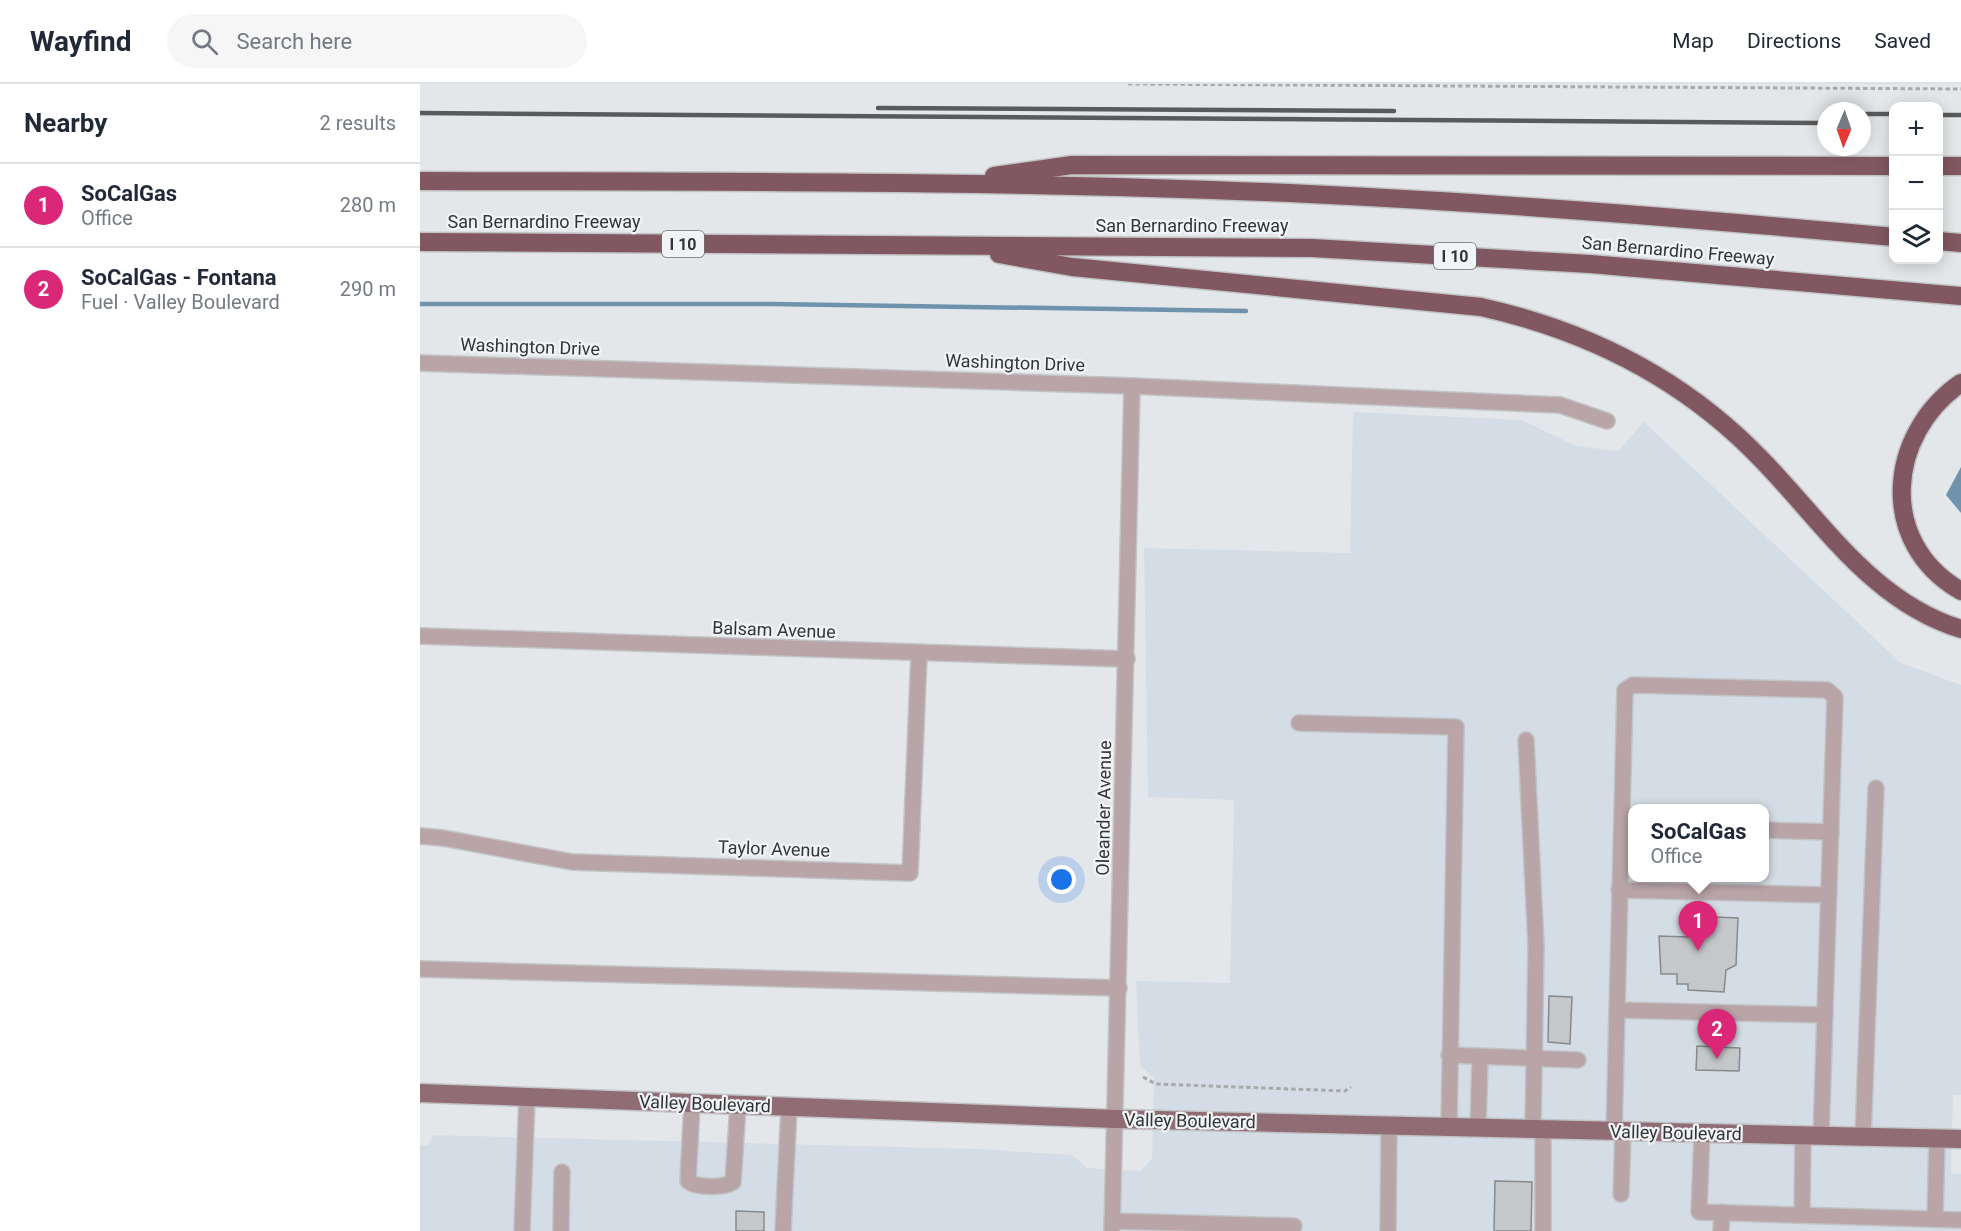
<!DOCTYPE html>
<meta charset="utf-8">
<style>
:root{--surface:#fff;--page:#f6f6f7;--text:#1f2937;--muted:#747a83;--line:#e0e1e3;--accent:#db2777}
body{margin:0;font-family:Roboto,sans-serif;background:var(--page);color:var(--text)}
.controls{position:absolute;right:18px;top:18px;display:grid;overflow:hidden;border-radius:12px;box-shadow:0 3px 15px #0003}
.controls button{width:54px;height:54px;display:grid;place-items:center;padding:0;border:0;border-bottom:2px solid var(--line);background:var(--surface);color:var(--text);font:30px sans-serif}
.compass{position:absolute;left:1397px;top:18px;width:54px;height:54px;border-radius:50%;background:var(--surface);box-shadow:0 3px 15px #0003;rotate:182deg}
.you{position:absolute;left:642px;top:796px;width:21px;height:21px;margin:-15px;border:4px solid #fff;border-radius:50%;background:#1a73e8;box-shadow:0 0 0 9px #1a73e833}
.badge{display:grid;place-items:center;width:39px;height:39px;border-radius:50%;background:var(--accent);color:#fff;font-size:20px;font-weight:700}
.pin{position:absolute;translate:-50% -50px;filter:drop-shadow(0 2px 3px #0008)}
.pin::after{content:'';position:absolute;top:32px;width:21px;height:18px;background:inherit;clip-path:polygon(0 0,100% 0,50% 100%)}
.popup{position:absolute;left:1208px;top:720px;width:141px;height:78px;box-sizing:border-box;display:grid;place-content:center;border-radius:12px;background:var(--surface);filter:drop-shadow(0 2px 4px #0005);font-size:20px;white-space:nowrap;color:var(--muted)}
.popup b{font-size:22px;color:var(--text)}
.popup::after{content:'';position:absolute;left:50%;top:100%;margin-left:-12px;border:12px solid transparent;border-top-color:var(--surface)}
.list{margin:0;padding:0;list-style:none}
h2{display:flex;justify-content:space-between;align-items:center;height:78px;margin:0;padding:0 24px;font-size:26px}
h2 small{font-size:20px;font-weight:400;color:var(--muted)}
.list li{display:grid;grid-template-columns:39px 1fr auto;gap:18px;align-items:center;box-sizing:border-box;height:84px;padding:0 24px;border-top:2px solid var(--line)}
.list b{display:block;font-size:22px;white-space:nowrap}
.list p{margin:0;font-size:20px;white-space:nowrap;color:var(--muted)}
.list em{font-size:20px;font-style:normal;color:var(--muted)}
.icon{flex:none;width:33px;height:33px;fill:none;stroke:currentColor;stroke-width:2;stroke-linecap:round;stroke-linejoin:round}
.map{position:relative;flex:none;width:1541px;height:1147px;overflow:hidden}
header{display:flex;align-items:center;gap:36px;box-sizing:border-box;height:84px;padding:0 30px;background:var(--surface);border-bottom:2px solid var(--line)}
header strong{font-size:28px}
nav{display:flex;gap:33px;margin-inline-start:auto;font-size:21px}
.search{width:420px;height:54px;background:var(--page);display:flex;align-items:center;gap:15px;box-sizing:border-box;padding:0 21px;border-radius:33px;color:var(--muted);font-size:22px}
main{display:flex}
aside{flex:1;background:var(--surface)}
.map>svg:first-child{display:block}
.built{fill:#d4dde5;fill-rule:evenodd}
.water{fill:#6f93ac}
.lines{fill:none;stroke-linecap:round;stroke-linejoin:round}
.stream{stroke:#6f93ac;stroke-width:4.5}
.building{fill:#c5c8ca;stroke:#878a8c;stroke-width:1.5}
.minor-casing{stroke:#c1c3c5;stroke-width:18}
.major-casing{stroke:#c1c3c5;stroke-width:21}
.highway-casing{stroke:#c1c3c5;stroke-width:21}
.path{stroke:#a7aaab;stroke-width:3;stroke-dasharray:4.5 3;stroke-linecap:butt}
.minor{stroke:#b9a4a8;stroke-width:15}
.major{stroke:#906c74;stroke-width:18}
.highway{stroke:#815861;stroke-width:18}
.rail{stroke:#595a5b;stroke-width:4.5}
.labels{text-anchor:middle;stroke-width:4.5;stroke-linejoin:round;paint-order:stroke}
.shield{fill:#f1f4f7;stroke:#6c6e6f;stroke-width:1.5}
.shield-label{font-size:16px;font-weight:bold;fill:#333435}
.street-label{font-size:18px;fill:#333435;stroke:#f1f4f7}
</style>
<header>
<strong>Wayfind</strong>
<div class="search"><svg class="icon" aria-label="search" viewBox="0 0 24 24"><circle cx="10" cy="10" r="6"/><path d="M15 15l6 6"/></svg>Search here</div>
<nav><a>Map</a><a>Directions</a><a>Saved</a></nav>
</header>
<main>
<aside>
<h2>Nearby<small>2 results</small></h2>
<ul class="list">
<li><span class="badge">1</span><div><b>SoCalGas</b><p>Office</p></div><em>280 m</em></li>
<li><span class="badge">2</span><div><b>SoCalGas - Fontana</b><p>Fuel · Valley Boulevard</p></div><em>290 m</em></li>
</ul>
</aside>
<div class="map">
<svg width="1541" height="1147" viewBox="0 0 1541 1147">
<rect width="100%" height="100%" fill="#e4e7e9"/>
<path class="built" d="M933 328 1102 336 1156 362 1198 367 1224 338 1481 579 1541 601V1011H1533L1531 1090H1541V1147H0V1061H8L13 1051 559 1065 652 1071 667 1084 720 1087 732 1075 734 994 720 982 716 897 810 899 814 716 728 713 724 464 930 469ZM1212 724H1344V794H1212Z"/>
<polygon class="water" points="1541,383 1541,429 1526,411"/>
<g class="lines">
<polyline class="stream" points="0,220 352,220 826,227"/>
</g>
<g class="building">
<polygon points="1271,832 1318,834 1316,881 1306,886 1304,908 1268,906 1268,900 1257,900 1257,890 1241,890 1239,852 1269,853"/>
<polygon points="1129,912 1152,913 1150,960 1128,958"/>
<polygon points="1277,962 1320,964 1319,987 1276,986"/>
<polygon points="1075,1097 1112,1098 1111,1147 1074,1147"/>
<polygon points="316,1127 344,1128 344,1147 316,1147"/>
</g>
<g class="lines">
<defs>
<g id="minor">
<polyline points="0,279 712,302 1140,321 1187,337"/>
<polyline points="0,552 707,575"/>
<polyline points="879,639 1036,643 1029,1044"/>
<polyline points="1106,656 1116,862 1113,1045"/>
<polyline points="1344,746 1411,748"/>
<polyline points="0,752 23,754 152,778 490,789 499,570"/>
<polyline points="1199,806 1409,811"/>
<polyline points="0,885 699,904"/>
<polyline points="1197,926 1405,931"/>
<polyline points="1029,971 1158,976"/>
<path d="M272 1019 268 1097C276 1104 304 1104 313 1098L318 1021"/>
<polyline points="1058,1044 1060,973"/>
<polyline points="1194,1048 1205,606 1213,601 1407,606 1415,613 1401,1053"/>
<polyline points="1282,1050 1279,1128 1541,1136"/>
<polyline points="1443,1054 1456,704"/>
<polyline points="1201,1110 1203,1048"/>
<polyline points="1382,1131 1383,1052"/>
<polyline points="1515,1135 1517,1054"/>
<polyline points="692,1137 874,1142"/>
<polyline points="102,1147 107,1013"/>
<polyline points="141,1147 142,1088"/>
<polyline points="363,1147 369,1023"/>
<polyline points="692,1147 712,302"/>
<polyline points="968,1147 969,1042"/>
<polyline points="1123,1147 1123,1046"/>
<polyline points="1301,1147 1302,1128"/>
</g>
<polyline id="major" points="0,1009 696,1035 1541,1055"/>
<g id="highway">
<polyline points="1518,82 1541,82"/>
<polyline points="574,92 652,81 1474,82"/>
<path d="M0 97C296 98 593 96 889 110 1085 119 1279 135 1474 153"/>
<polyline points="1518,157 1541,159"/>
<polyline points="0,158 892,164 1170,180 1541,212"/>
<path d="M579 170 652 183 1061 223C1169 247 1266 296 1343 377 1404 440 1453 518 1541 545"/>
<path d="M1541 299C1467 350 1457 459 1541 507"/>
</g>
</defs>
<use href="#minor" class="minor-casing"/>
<use href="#major" class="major-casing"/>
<use href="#highway" class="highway-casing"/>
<g class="path">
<polyline points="708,0 1541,5"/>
<polyline points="723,993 736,1000 925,1007 931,1003"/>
</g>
<use href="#minor" class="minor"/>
<use href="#major" class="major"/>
<use href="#highway" class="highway"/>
<g class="rail">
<polyline points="458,24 974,27"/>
<polyline points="0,29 1406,39"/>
<polyline points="1442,30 1474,30"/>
<polyline points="1518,31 1541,31"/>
</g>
</g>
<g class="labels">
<g class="shield">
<rect x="242" y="147" width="42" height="26" rx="4.5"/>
<rect x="1014" y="159" width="42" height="26" rx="4.5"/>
</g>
<g class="shield-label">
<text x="263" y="166">I 10</text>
<text x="1035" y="178">I 10</text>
</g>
<g class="street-label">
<text x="124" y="144">San Bernardino Freeway</text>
<text x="772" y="148">San Bernardino Freeway</text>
<text transform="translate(1258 167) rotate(5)" y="6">San Bernardino Freeway</text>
<text transform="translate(110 263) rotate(2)" y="6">Washington Drive</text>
<text transform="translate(595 279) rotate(2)" y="6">Washington Drive</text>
<text transform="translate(354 546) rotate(2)" y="6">Balsam Avenue</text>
<text transform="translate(684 724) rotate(-89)" y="6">Oleander Avenue</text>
<text transform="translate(354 765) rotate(2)" y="6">Taylor Avenue</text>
<text transform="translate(285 1020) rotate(2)" y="6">Valley Boulevard</text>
<text transform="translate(770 1037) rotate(1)" y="6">Valley Boulevard</text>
<text transform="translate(1256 1049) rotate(1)" y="6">Valley Boulevard</text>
</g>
</g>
</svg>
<div class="controls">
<button>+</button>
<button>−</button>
<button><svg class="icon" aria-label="layers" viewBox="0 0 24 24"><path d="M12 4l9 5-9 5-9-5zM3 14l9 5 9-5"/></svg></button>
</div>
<svg class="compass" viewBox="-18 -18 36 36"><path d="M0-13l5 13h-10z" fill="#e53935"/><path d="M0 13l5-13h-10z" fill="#747a83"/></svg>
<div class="you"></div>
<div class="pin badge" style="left:1278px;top:867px">1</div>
<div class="popup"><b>SoCalGas</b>Office</div>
<div class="pin badge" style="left:1297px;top:975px">2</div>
</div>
</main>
